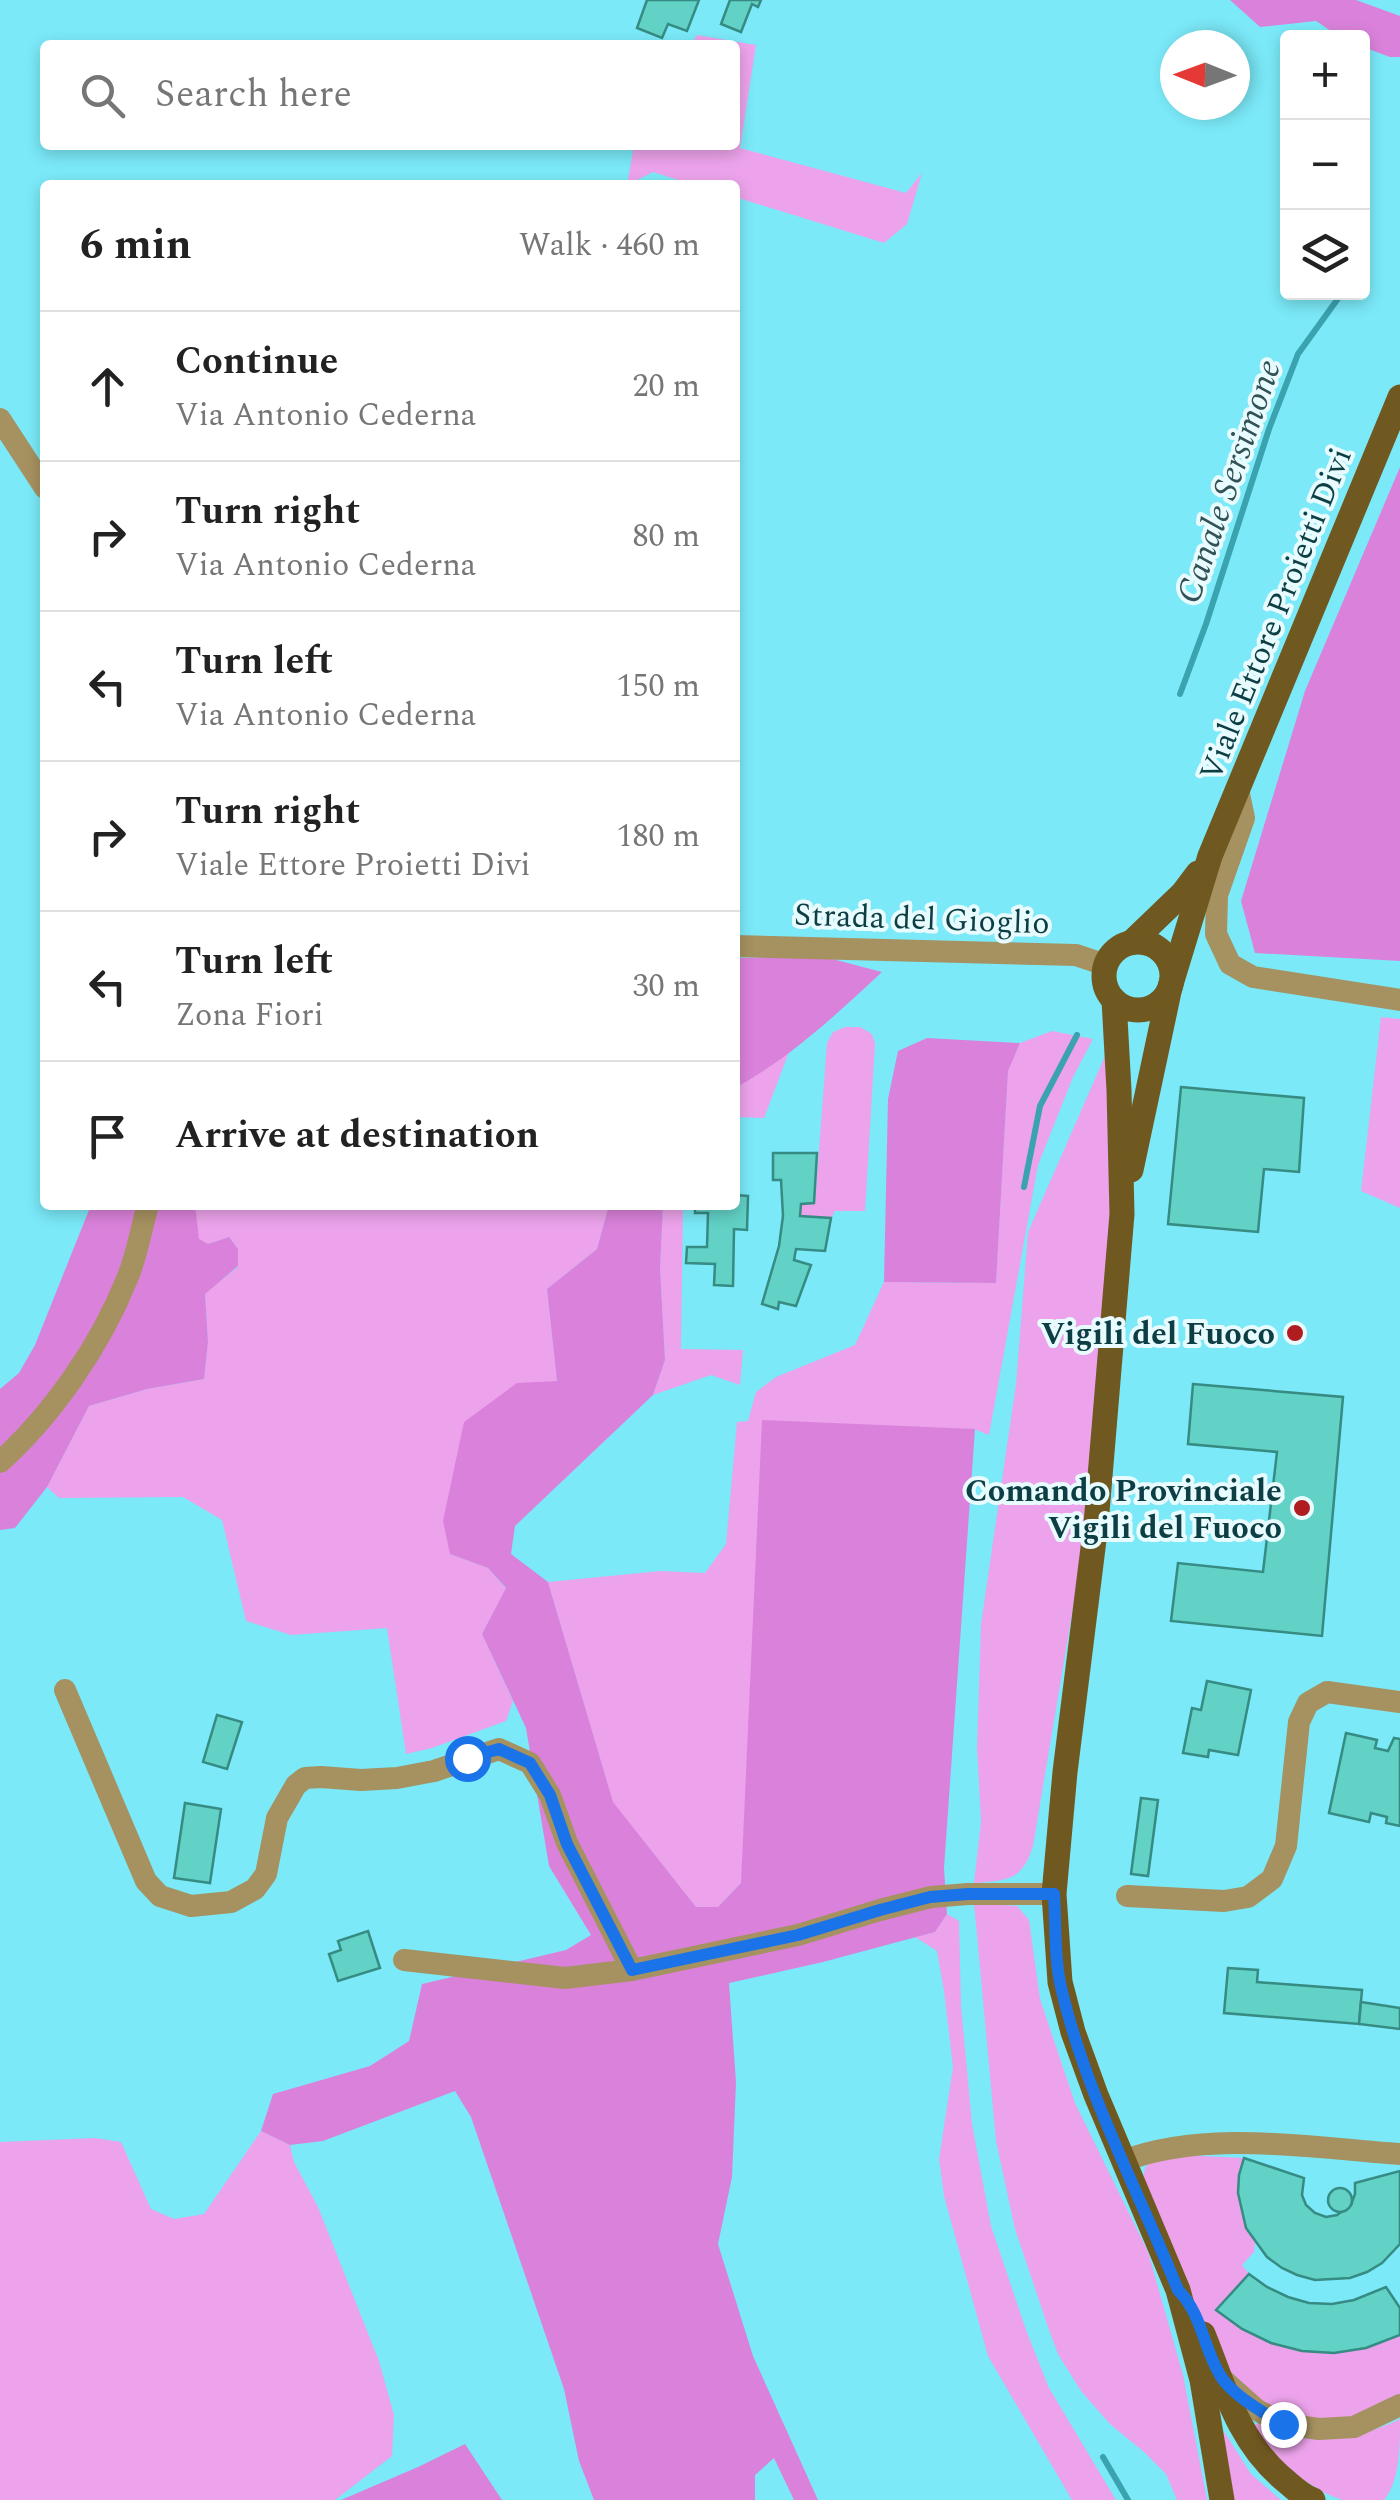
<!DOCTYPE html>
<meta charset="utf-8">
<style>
:root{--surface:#fff;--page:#f6f6f6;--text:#222;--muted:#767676;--line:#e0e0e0}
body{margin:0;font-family:Spectral,serif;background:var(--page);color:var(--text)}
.controls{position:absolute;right:30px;top:30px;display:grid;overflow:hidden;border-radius:10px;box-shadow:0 5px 15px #0003}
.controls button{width:90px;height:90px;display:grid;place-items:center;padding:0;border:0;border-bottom:2px solid var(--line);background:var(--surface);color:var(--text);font:50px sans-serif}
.compass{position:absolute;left:1160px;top:30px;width:90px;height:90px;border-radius:50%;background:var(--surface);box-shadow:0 5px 15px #0003;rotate:271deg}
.stop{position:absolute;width:30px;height:30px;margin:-22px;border:8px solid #1a73e8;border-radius:50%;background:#fff}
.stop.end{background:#1a73e8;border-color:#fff;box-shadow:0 2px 10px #0008}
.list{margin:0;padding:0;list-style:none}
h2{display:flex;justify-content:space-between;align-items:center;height:130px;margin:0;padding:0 40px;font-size:42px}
h2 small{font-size:32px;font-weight:400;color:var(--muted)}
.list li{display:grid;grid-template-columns:65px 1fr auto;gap:30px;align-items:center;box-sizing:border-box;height:150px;padding:0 40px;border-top:2px solid var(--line)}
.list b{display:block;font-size:38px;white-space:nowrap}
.list p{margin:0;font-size:32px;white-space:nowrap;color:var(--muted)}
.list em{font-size:32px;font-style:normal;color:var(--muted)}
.icon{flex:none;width:55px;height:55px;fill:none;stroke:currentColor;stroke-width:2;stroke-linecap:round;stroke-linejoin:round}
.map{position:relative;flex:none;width:1400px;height:2500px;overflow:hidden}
.search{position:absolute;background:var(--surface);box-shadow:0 5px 15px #0003;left:40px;top:40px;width:700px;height:110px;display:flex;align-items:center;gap:25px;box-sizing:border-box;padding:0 35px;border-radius:10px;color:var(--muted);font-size:38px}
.panel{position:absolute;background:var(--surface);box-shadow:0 5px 15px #0003;left:40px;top:180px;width:700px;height:1030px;border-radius:10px}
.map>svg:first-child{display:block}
.green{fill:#eca3eb}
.forest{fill:#da82db}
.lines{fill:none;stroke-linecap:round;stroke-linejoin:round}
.stream{stroke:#3ba2af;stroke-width:6}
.building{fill:#62d1c6;stroke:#368b83;stroke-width:2.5}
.minor{stroke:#a69160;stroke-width:22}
.major{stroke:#705920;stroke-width:25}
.route{stroke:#1a73e8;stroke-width:12}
.poi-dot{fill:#af1d1e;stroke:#e8fbfe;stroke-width:4}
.labels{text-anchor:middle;stroke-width:8;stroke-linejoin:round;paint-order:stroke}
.street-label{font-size:32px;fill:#0c3e44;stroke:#e8fbfe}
.poi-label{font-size:32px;font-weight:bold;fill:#0c3e44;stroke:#e8fbfe;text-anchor:end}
.water-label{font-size:35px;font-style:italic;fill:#335256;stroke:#e8fbfe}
</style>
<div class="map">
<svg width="1400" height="2500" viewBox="0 0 1400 2500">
<rect width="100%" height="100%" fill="#7be9f8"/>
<g class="green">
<polygon points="697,35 756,45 740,148 906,193 922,173 907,224 884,243 735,197 735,185 694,185 653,172 627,185 634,145 735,145 735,45 691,45"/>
<polygon points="1381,1017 1400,1019 1400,1208 1361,1191"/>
<polygon points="845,1027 860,1027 872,1034 875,1044 865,1211 835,1211 831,1218 800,1216 801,1204 815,1203 827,1043 833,1032"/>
<polygon points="1052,1031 1093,1039 1073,1077 1038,1165 989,1435 974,1429 741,1883 718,1907 696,1907 613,1803 548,1582 661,1571 705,1573 726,1544 737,1422 748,1421 756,1392 776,1377 855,1345 884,1282 996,1283 1008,1070 1020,1043"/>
<path d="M1109 1047 1116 1150 1087 1524 1033 1846C1022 1881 1008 1880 974 1883L981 1822 977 1748 981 1624 1016 1384 1028 1232Z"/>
<polygon points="789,1052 764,1118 735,1117 735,1088"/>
<polygon points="195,1205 609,1205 597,1249 547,1289 557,1381 450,1554 488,1568 506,1589 482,1634 513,1701 506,1721 432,1748 406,1754 387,1628 291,1635 246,1621 222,1520 183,1497 59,1498 47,1487 89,1406 147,1389 204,1379 208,1342 205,1293 238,1267 238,1249 229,1237 208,1244 198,1239"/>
<polygon points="663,1205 683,1205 681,1349 743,1350 740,1385 711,1375 653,1395 665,1360 660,1268"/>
<polygon points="974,1903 1017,1906 1029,1920 1040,1999 1075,2103 1148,2252 1183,2375 1207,2500 1177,2500 1166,2474 1144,2452 1110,2424 1081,2391 1058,2354 1049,2330 1015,2229 996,2141"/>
<polygon points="947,1914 959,1921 961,2006 972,2124 991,2226 1026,2330 1049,2388 1116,2500 1072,2500 988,2356 944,2196 939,2159 953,2067 944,1991 937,1951 915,1937 935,1932"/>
<polygon points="261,2131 290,2145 294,2162 318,2207 379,2361 394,2415 392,2456 335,2500 0,2500 0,2142 95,2138 121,2142 151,2209 174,2219 204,2214"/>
<path d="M1158 2154 1244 2158C1238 2194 1236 2211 1255 2243L1254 2252 1242 2265 1249 2274 1216 2310C1273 2353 1333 2368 1400 2335V2395L1368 2411 1336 2422 1268 2412 1218 2360 1142 2187 1145 2168Z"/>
<path d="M1400 2419C1400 2447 1400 2480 1384 2500H1342L1325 2493 1295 2475 1278 2461 1252 2426 1259 2423C1305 2449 1355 2441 1400 2419Z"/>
<polygon points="1220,2432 1225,2433 1251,2474 1281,2500 1227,2500"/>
</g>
<g class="forest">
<polygon points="1230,0 1356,0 1400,16 1400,57 1390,57 1363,47 1362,38 1340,37 1316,21 1260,27"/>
<polygon points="1400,467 1400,961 1255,953 1241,901 1305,691"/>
<path d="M821 956 882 972C837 1014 790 1058 735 1088V958Z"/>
<polygon points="927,1038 1020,1043 1008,1071 996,1283 884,1282 888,1099 898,1051"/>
<polygon points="91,1205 195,1205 199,1239 208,1244 229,1237 238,1249 238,1266 205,1294 208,1342 204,1379 147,1389 89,1406 47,1487 15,1528 0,1530 0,1389 19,1373 35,1345"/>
<polygon points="609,1205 663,1205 660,1268 665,1360 653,1395 515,1526 511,1554 548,1582 613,1802 696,1907 718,1907 741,1883 762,1420 975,1429 944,1868 947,1914 935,1932 823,1962 729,1983 736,2082 732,2177 718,2244 753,2356 818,2500 794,2500 774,2458 755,2475 755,2500 594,2500 579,2461 564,2389 471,2117 455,2091 323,2141 290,2145 261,2131 273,2094 370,2066 409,2041 422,1984 566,1950 591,1935 549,1866 526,1728 482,1634 506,1588 488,1568 450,1554 443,1521 464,1422 517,1383 557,1381 547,1289 597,1249"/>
<polygon points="465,2444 502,2500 341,2500 418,2467"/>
</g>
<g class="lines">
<g class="stream">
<polyline points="1180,694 1206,624 1269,429 1298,354 1342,293"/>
<polyline points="1024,1187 1040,1106 1077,1035"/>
<polyline points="1103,2457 1128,2500"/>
</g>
</g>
<g class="building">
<polygon points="647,0 699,0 687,31 668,24 662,38 637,28"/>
<polygon points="730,0 761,0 758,7 752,4 741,32 721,24"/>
<polygon points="1181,1087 1304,1098 1299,1172 1264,1169 1258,1232 1168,1224"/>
<polygon points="773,1153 817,1153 814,1203 801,1204 800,1216 831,1218 825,1251 796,1249 794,1260 811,1265 796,1306 779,1302 778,1309 762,1304 779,1246 783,1216 781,1180 773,1180"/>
<polygon points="735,1195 748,1196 747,1230 734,1229 733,1286 714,1285 715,1264 686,1263 687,1247 707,1247 708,1213 695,1213 695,1205 735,1205"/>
<polygon points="1193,1384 1343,1397 1322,1636 1171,1621 1178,1563 1263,1572 1277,1452 1188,1444"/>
<polygon points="1207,1681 1251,1690 1238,1755 1209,1750 1208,1757 1183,1753 1192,1708 1201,1710"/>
<polygon points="217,1715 242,1722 227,1769 203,1762"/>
<polygon points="1346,1733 1377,1740 1375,1748 1388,1751 1394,1738 1400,1739 1400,1826 1386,1823 1387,1817 1371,1813 1369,1822 1329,1813"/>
<polygon points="1141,1798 1158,1800 1148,1876 1131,1874"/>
<polygon points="185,1803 221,1809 210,1883 174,1878"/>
<polygon points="368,1931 380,1968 338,1981 329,1954 341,1950 338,1941"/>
<polygon points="1228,1968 1258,1970 1257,1982 1362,1990 1359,2024 1224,2013"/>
<polygon points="1361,2002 1400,2008 1400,2029 1359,2024"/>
<polygon points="1244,2158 1304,2178 1302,2195 1306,2205 1315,2213 1326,2217 1337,2215 1351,2205 1355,2194 1355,2183 1400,2171 1400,2244 1382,2263 1367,2272 1350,2278 1315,2280 1297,2275 1282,2268 1267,2257 1246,2228 1238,2193 1239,2175"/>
<circle cx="1340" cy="2200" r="12"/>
<polygon points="1249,2274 1267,2287 1288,2297 1309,2303 1332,2304 1354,2300 1386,2287 1400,2308 1400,2335 1366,2348 1334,2353 1302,2351 1271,2343 1242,2329 1216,2310"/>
</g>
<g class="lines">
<g class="minor">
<polyline points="0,419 45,488"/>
<polyline points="1238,789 1244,818 1217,895 1216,934 1230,964 1253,977 1400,1000"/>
<polyline points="735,946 1076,955 1106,965"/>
<path d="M0 1462C53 1414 100 1346 127 1279 137 1256 141 1229 148 1205"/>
<polyline points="65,1690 146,1881 160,1896 191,1906 231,1902 255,1889 266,1874 277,1818 296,1785 305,1778 321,1777 361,1780 397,1778 434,1771 499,1749 530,1763 550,1795 567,1843 632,1970"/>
<polyline points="1127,1896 1224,1901 1248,1897 1272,1879 1286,1846 1299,1722 1308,1703 1327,1692 1400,1702"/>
<polyline points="404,1960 565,1978 632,1970 798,1935 880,1910 931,1897 968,1894 1054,1894"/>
<path d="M1123 2161C1207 2129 1312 2148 1400 2154"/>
<polyline points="1221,2378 1257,2410 1283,2424 1319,2429 1354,2427 1400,2405"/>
</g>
<g class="major">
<polyline points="1132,942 1183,893 1198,873"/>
<circle cx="1138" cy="976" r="34"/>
<polyline points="1114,1000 1119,1090 1122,1214 1096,1524 1065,1772 1054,1894 1060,1982 1073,2032 1096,2095 1178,2290 1202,2380 1222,2500"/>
<polyline points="1131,1170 1170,987 1210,856 1400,397"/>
<path d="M1203 2334C1225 2388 1237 2438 1281 2477 1292 2486 1300 2495 1313 2500"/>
</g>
</g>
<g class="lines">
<path class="route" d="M467 1758 499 1749 530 1763 550 1795 567 1844 632 1970 798 1935 880 1910 930 1897 968 1894H1054C1056 1924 1054 1957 1061 1987 1085 2092 1138 2190 1178 2290 1202 2314 1203 2347 1220 2375 1230 2393 1265 2414 1283 2424"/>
</g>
<g class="poi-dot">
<circle cx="1295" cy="1333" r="10"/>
<circle cx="1302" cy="1508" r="10"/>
</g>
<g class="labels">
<g class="street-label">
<text transform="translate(1275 614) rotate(-68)" y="11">Viale Ettore Proietti Divi</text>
<text transform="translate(922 918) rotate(2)" y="11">Strada del Gioglio</text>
</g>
<g class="poi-label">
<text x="1275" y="1344">Vigili del Fuoco</text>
<text x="1282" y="1501">Comando Provinciale<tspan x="1282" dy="37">Vigili del Fuoco</tspan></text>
</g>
<g class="water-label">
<text transform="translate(1228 481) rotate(-71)" y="12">Canale Sersimone</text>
</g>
</g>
</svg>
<div class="controls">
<button>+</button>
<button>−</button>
<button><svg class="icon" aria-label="layers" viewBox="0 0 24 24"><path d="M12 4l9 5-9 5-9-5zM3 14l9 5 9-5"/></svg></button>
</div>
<svg class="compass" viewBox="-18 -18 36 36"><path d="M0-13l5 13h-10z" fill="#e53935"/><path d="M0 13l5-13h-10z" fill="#767676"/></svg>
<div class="stop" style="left:467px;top:1758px"></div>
<div class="stop end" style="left:1283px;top:2424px"></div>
<div class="search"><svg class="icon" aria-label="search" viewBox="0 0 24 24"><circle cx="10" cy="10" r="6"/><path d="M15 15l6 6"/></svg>Search here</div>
<section class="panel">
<h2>6 min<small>Walk · 460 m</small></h2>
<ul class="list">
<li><svg class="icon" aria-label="ahead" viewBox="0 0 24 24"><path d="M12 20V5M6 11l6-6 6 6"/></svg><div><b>Continue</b><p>Via Antonio Cederna</p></div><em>20 m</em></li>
<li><svg class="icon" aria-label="right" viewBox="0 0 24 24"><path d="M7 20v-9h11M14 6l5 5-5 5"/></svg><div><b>Turn right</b><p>Via Antonio Cederna</p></div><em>80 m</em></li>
<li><svg class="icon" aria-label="left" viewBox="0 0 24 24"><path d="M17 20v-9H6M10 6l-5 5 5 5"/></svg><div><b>Turn left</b><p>Via Antonio Cederna</p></div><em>150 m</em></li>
<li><svg class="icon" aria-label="right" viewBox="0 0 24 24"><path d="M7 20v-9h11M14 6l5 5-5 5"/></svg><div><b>Turn right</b><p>Viale Ettore Proietti Divi</p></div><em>180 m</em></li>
<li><svg class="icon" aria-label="left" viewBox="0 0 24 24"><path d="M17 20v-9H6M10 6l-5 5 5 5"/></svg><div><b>Turn left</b><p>Zona Fiori</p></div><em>30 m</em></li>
<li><svg class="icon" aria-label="arrive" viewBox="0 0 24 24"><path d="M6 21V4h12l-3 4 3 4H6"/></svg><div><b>Arrive at destination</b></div></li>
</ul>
</section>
</div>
